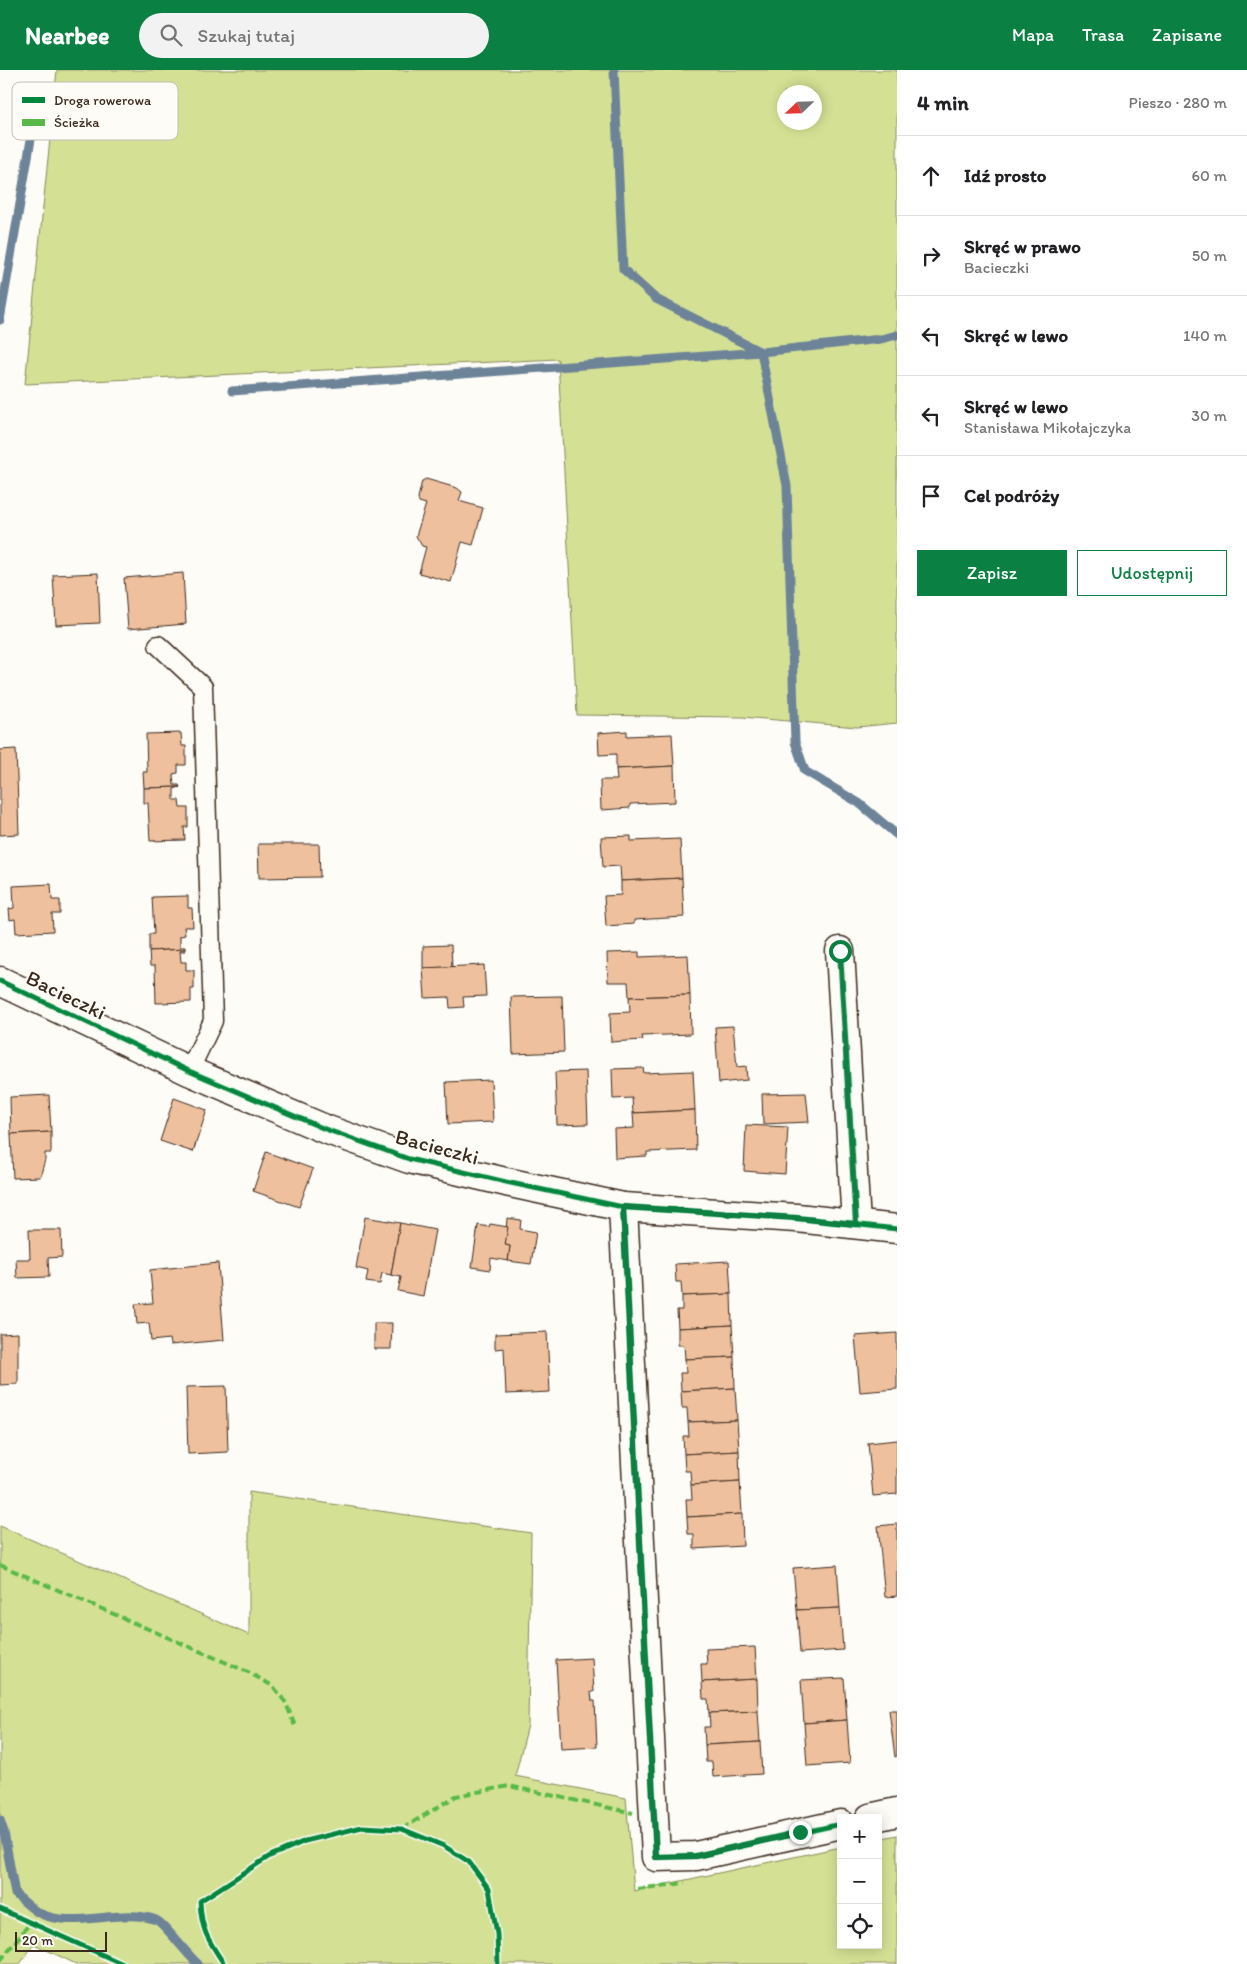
<!DOCTYPE html>
<html lang="pl">
<meta charset="utf-8">
<style>
:root{--surface:#fff;--page:#f2f2f2;--text:#202124;--muted:#757577;--line:#e0e0e0;--accent:#0b8043}
body{margin:0;font-family:Itim,sans-serif;background:var(--page);color:var(--text)}
.controls{position:absolute;right:15px;bottom:15px;display:grid;overflow:hidden;border-radius:0px;box-shadow:0 2px 12px #0003}
.controls button{width:45px;height:45px;display:grid;place-items:center;padding:0;border:0;border-bottom:1px solid var(--line);background:var(--surface);color:var(--text);font:25px sans-serif}
.compass{position:absolute;left:777px;top:15px;width:45px;height:45px;border-radius:50%;background:var(--surface);box-shadow:0 2px 12px #0003;rotate:247deg}
.scale{position:absolute;left:15px;bottom:12px;width:92px;box-sizing:border-box;padding-left:5px;border:2px solid #3b2a1e;border-top:0;font-size:14px;line-height:18px;white-space:nowrap;color:#3b2a1e;-webkit-text-stroke:4px #fdfcf7;paint-order:stroke}
.stop{position:absolute;width:15px;height:15px;margin:-11px;border:4px solid #0b8043;border-radius:50%;background:#fff}
.stop.end{background:#0b8043;border-color:#fff;box-shadow:0 1px 5px #0008}
.list{margin:0;padding:0;list-style:none}
h2{display:flex;justify-content:space-between;align-items:center;height:65px;margin:0;padding:0 20px;font-size:21px}
h2 small{font-size:16px;font-weight:400;color:var(--muted)}
.list li{display:grid;grid-template-columns:32px 1fr auto;gap:15px;align-items:center;box-sizing:border-box;height:80px;padding:0 20px;border-top:1px solid var(--line)}
.list b{display:block;font-size:19px;white-space:nowrap}
.list p{margin:0;font-size:16px;white-space:nowrap;color:var(--muted)}
.list em{font-size:16px;font-style:normal;color:var(--muted)}
.actions{display:flex;gap:10px;padding:15px 20px}
.actions a{flex:1;padding:11px 0;border:1px solid var(--accent);border-radius:0px;text-align:center;font-size:18px;color:var(--accent)}
.actions .main{background:var(--accent);color:#fff}
.icon{flex:none;width:28px;height:28px;fill:none;stroke:currentColor;stroke-width:2;stroke-linecap:round;stroke-linejoin:round}
.map{position:relative;flex:none;width:897px;height:1894px;overflow:hidden}
header{display:flex;align-items:center;gap:30px;box-sizing:border-box;height:70px;padding:0 25px;background:var(--accent);color:#fff}
header strong{font-size:24px}
nav{display:flex;gap:28px;margin-inline-start:auto;font-size:18px}
.search{width:350px;height:45px;background:var(--page);display:flex;align-items:center;gap:12px;box-sizing:border-box;padding:0 18px;border-radius:28px;color:var(--muted);font-size:19px}
main{display:flex}
aside{flex:1;background:var(--surface)}
.map>svg:first-child{display:block}
.green{fill:#d4e194;stroke:#888659;fill-rule:evenodd}
.lines{fill:none;stroke-linecap:round;stroke-linejoin:round}
.stream{stroke:#6d8398;stroke-width:9}
.building{fill:#eec09d;stroke:#3b2a1e}
.lane-casing{stroke:#3b2a1e;stroke-width:21}
.street-casing{stroke:#3b2a1e;stroke-width:31}
.lane{stroke:#fdfcf7;stroke-width:18}
.street{stroke:#fdfcf7;stroke-width:28}
.quiet{stroke:#58b947;stroke-width:4;stroke-dasharray:8 4;stroke-linecap:butt}
.cycleway-casing{stroke:#fdfcf7;stroke-width:8}
.cycleway{stroke:#00873e;stroke-width:5}
.route{stroke:#0b8043;stroke-width:6}
.labels{text-anchor:middle;stroke-width:4;stroke-linejoin:round;paint-order:stroke}
.street-label{font-size:21px;fill:#3b2a1e;stroke:#fdfcf7}
.key{fill:#fdfcf7;stroke:#c3bdb6;stroke-width:1}
.key-label{font-size:14px;fill:#3b2a1e}
</style>
<header>
<strong>Nearbee</strong>
<div class="search"><svg class="icon" aria-label="search" viewBox="0 0 24 24"><circle cx="10" cy="10" r="6"/><path d="M15 15l6 6"/></svg>Szukaj tutaj</div>
<nav><a>Mapa</a><a>Trasa</a><a>Zapisane</a></nav>
</header>
<main>
<div class="map">
<svg width="897" height="1894" viewBox="0 0 897 1894">
<rect width="100%" height="100%" fill="#fdfcf7"/>
<filter id="ink" filterUnits="userSpaceOnUse"><feTurbulence type="fractalNoise" baseFrequency=".02" numOctaves="2"/><feDisplacementMap in="SourceGraphic" scale="10" xChannelSelector="R" yChannelSelector="G"/><feConvolveMatrix kernelMatrix="1 2 1 2 8 2 1 2 1" color-interpolation-filters="sRGB"/></filter>
<g filter="url(#ink)">
<g class="green">
<path d="M57 0H897V653L857 657 742 647 577 645 558 289 25 314ZM814 22V52H784V22Z"/>
<polygon points="249,1422 531,1463 528,1655 515,1706 626,1728 634,1821 841,1777 841,1875 878,1875 878,1769 897,1765 897,1894 76,1894 34,1874 20,1894 0,1894 0,1456 249,1565"/>
</g>
<g class="lines">
<g class="stream">
<polyline points="614,0 623,199 656,229 761,282"/>
<polyline points="0,250 40,17"/>
<polyline points="761,282 787,416 795,672 805,701 859,733 897,765"/>
<polyline points="232,321 761,282 881,269 897,265"/>
<path d="M0 1750 4 1762 15 1824C23 1830 31 1839 39 1843 72 1860 122 1837 156 1850 163 1852 188 1886 198 1894"/>
</g>
</g>
<g class="building">
<polygon points="426,409 457,418 462,422 459,431 483,438 473,475 462,472 451,512 419,503 426,477 422,476 416,466 426,434 419,432 418,428 422,411"/>
<polygon points="98,503 100,553 56,555 53,505"/>
<polygon points="183,503 186,554 128,559 124,508"/>
<polygon points="627,661 627,666 672,664 674,696 616,699 616,684 599,685 598,663"/>
<polygon points="181,663 182,676 186,676 186,695 178,695 178,703 173,704 174,715 179,715 180,717 144,718 143,702 147,702 146,664"/>
<polygon points="16,679 19,764 0,765 0,680"/>
<polygon points="674,696 675,732 630,734 630,738 601,740 600,710 617,710 616,699"/>
<polygon points="180,717 174,719 174,730 179,730 180,738 188,738 188,757 184,757 185,770 150,771 148,733 144,733 144,718"/>
<polygon points="631,766 631,771 680,769 682,808 621,811 620,796 603,797 601,767"/>
<polygon points="258,774 319,774 320,807 259,808"/>
<polygon points="682,808 684,847 634,850 634,854 606,856 604,826 621,825 621,811"/>
<polygon points="51,814 52,830 60,830 60,844 52,844 53,861 16,863 15,849 10,850 9,839 14,838 13,816"/>
<polygon points="188,826 188,838 192,838 193,857 184,857 185,865 180,866 180,877 185,877 185,879 149,881 149,864 154,864 152,827"/>
<polygon points="451,875 452,897 423,898 423,876"/>
<polygon points="185,879 185,881 180,881 181,892 186,892 186,900 194,900 194,919 191,919 191,932 156,933 155,896 150,896 149,881"/>
<polygon points="639,882 639,887 688,885 690,925 629,927 628,912 608,912 607,883"/>
<polygon points="484,895 486,926 463,927 464,937 450,938 449,927 425,928 423,898"/>
<polygon points="690,925 691,964 642,966 643,970 611,972 610,943 630,942 629,927"/>
<polygon points="562,926 564,982 513,984 511,927"/>
<polygon points="733,956 737,997 746,996 747,1010 719,1013 715,957"/>
<polygon points="643,998 644,1003 693,1001 695,1040 633,1043 632,1028 613,1029 612,999"/>
<polygon points="586,1001 588,1054 557,1055 555,1002"/>
<polygon points="491,1010 493,1052 448,1054 446,1012"/>
<polygon points="806,1023 809,1052 763,1054 762,1024"/>
<polygon points="49,1025 51,1062 11,1064 10,1027"/>
<polygon points="174,1028 207,1040 193,1082 160,1071"/>
<polygon points="695,1040 696,1080 647,1082 647,1086 615,1088 614,1059 634,1058 633,1043"/>
<polygon points="746,1055 788,1057 785,1104 744,1101"/>
<polygon points="51,1062 51,1083 45,1083 45,1090 40,1107 13,1108 11,1064"/>
<polygon points="266,1082 313,1099 299,1137 253,1121"/>
<polygon points="365,1147 400,1153 391,1205 382,1203 380,1214 366,1212 368,1201 356,1198"/>
<polygon points="507,1148 521,1150 520,1159 536,1162 531,1194 508,1191 510,1176 505,1175"/>
<polygon points="400,1153 435,1160 423,1226 398,1221 401,1207 391,1205"/>
<polygon points="490,1154 508,1157 505,1175 510,1176 508,1191 491,1188 490,1200 472,1197 478,1155 489,1157"/>
<polygon points="29,1160 61,1160 62,1187 48,1188 49,1207 17,1208 16,1189 30,1189"/>
<polygon points="729,1191 731,1224 682,1226 681,1212 676,1212 675,1194"/>
<polygon points="218,1193 224,1270 170,1275 169,1269 151,1271 149,1253 137,1254 135,1234 153,1233 150,1200"/>
<polygon points="731,1224 732,1255 678,1258 677,1240 682,1240 682,1226"/>
<polygon points="374,1253 392,1253 391,1279 374,1279"/>
<polygon points="732,1255 734,1287 685,1289 684,1275 678,1275 678,1258"/>
<polygon points="547,1262 550,1322 506,1324 504,1278 495,1279 495,1264"/>
<polygon points="18,1263 18,1314 0,1315 0,1264"/>
<polygon points="897,1263 897,1319 860,1322 855,1266"/>
<polygon points="734,1287 735,1318 681,1321 680,1303 686,1303 685,1289"/>
<polygon points="226,1316 228,1382 188,1384 186,1317"/>
<polygon points="735,1318 737,1350 688,1352 687,1338 682,1338 681,1321"/>
<polygon points="737,1350 739,1381 684,1384 683,1366 689,1366 688,1352"/>
<polygon points="897,1370 897,1424 873,1426 868,1373"/>
<polygon points="739,1381 740,1412 691,1415 690,1401 685,1401 684,1384"/>
<polygon points="740,1412 742,1444 687,1447 686,1429 692,1429 691,1415"/>
<polygon points="742,1444 743,1476 694,1479 694,1464 688,1464 687,1447"/>
<polygon points="897,1454 897,1526 885,1527 878,1456"/>
<polygon points="837,1495 840,1538 797,1540 793,1498"/>
<polygon points="840,1538 843,1580 800,1583 797,1540"/>
<polygon points="755,1577 757,1609 702,1612 701,1594 707,1594 706,1579"/>
<polygon points="592,1588 594,1622 591,1622 592,1631 595,1631 597,1677 561,1679 556,1590"/>
<polygon points="844,1608 847,1650 804,1653 801,1610"/>
<polygon points="757,1609 758,1641 709,1643 708,1629 703,1629 702,1612"/>
<polygon points="889,1640 897,1640 897,1686 895,1687"/>
<polygon points="758,1641 760,1672 705,1675 704,1657 710,1657 709,1643"/>
<polygon points="847,1650 850,1693 807,1696 804,1653"/>
<polygon points="760,1672 762,1704 713,1707 712,1692 706,1692 705,1675"/>
</g>
<g class="lines">
<defs>
<polyline id="lane" points="158,575 203,617 213,951 189,1001"/>
<g id="street">
<polyline points="840,881 856,1154"/>
<polyline points="0,911 189,1001 325,1059 409,1089 506,1112 623,1137 797,1148 897,1159"/>
<polyline points="623,1137 656,1787 696,1786 841,1754"/>
<polyline points="870,1748 897,1742"/>
</g>
</defs>
<use href="#lane" class="lane-casing"/>
<use href="#street" class="street-casing"/>
<use href="#lane" class="lane"/>
<use href="#street" class="street"/>
<g class="quiet">
<polyline points="0,1495 248,1602 273,1616 286,1633 296,1659"/>
<polyline points="402,1759 456,1726 509,1716 633,1743"/>
<polyline points="637,1819 685,1813"/>
<polyline points="0,1891 30,1853"/>
</g>
<defs>
<g id="cycleway">
<polyline points="0,911 189,1001 325,1059 409,1089 506,1112 623,1137 797,1148 897,1159"/>
<polyline points="623,1137 656,1787 696,1786 841,1754"/>
<polyline points="0,1839 123,1894"/>
<path d="M224 1894C208 1870 201 1860 200 1831L270 1786 305 1771 362 1757 402 1759 444 1776 469 1792 489 1819 497 1864 498 1894"/>
</g>
</defs>
<use href="#cycleway" class="cycleway-casing"/>
<use href="#cycleway" class="cycleway"/>
</g>
</g>
<g class="lines" filter="url(#ink)">
<polyline class="route" points="800,1762 696,1786 656,1787 623,1137 796,1148 856,1154 840,881"/>
</g>
<g class="labels">
<g class="street-label">
<text transform="translate(66 925) rotate(26)" y="7">Bacieczki</text>
<text transform="translate(437 1077) rotate(15)" y="7">Bacieczki</text>
</g>
</g>
<rect x="12" y="12" width="166" height="58" rx="8" class="key"/>
<rect x="22" y="27" width="23" height="6" fill="#00873e"/>
<rect x="22" y="49" width="23" height="7" fill="#58b947"/>
<g class="key-label">
<text x="54" y="35">Droga rowerowa</text>
<text x="54" y="57">Ścieżka</text>
</g>
</svg>
<div class="controls">
<button>+</button>
<button>−</button>
<button><svg class="icon" aria-label="locate" viewBox="0 0 24 24"><circle cx="12" cy="12" r="6"/><path d="M12 2v4M12 18v4M2 12h4M18 12h4"/></svg></button>
</div>
<svg class="compass" viewBox="-18 -18 36 36"><path d="M0-13l5 13h-10z" fill="#e53935"/><path d="M0 13l5-13h-10z" fill="#757577"/></svg>
<div class="scale">20 m</div>
<div class="stop" style="left:840px;top:881px"></div>
<div class="stop end" style="left:800px;top:1762px"></div>
</div>
<aside>
<h2>4 min<small>Pieszo · 280 m</small></h2>
<ul class="list">
<li><svg class="icon" aria-label="ahead" viewBox="0 0 24 24"><path d="M12 20V5M6 11l6-6 6 6"/></svg><div><b>Idź prosto</b></div><em>60 m</em></li>
<li><svg class="icon" aria-label="right" viewBox="0 0 24 24"><path d="M7 20v-9h11M14 6l5 5-5 5"/></svg><div><b>Skręć w prawo</b><p>Bacieczki</p></div><em>50 m</em></li>
<li><svg class="icon" aria-label="left" viewBox="0 0 24 24"><path d="M17 20v-9H6M10 6l-5 5 5 5"/></svg><div><b>Skręć w lewo</b></div><em>140 m</em></li>
<li><svg class="icon" aria-label="left" viewBox="0 0 24 24"><path d="M17 20v-9H6M10 6l-5 5 5 5"/></svg><div><b>Skręć w lewo</b><p>Stanisława Mikołajczyka</p></div><em>30 m</em></li>
<li><svg class="icon" aria-label="arrive" viewBox="0 0 24 24"><path d="M6 21V4h12l-3 4 3 4H6"/></svg><div><b>Cel podróży</b></div></li>
</ul>
<div class="actions"><a class="main">Zapisz</a><a>Udostępnij</a></div>
</aside>
</main>
